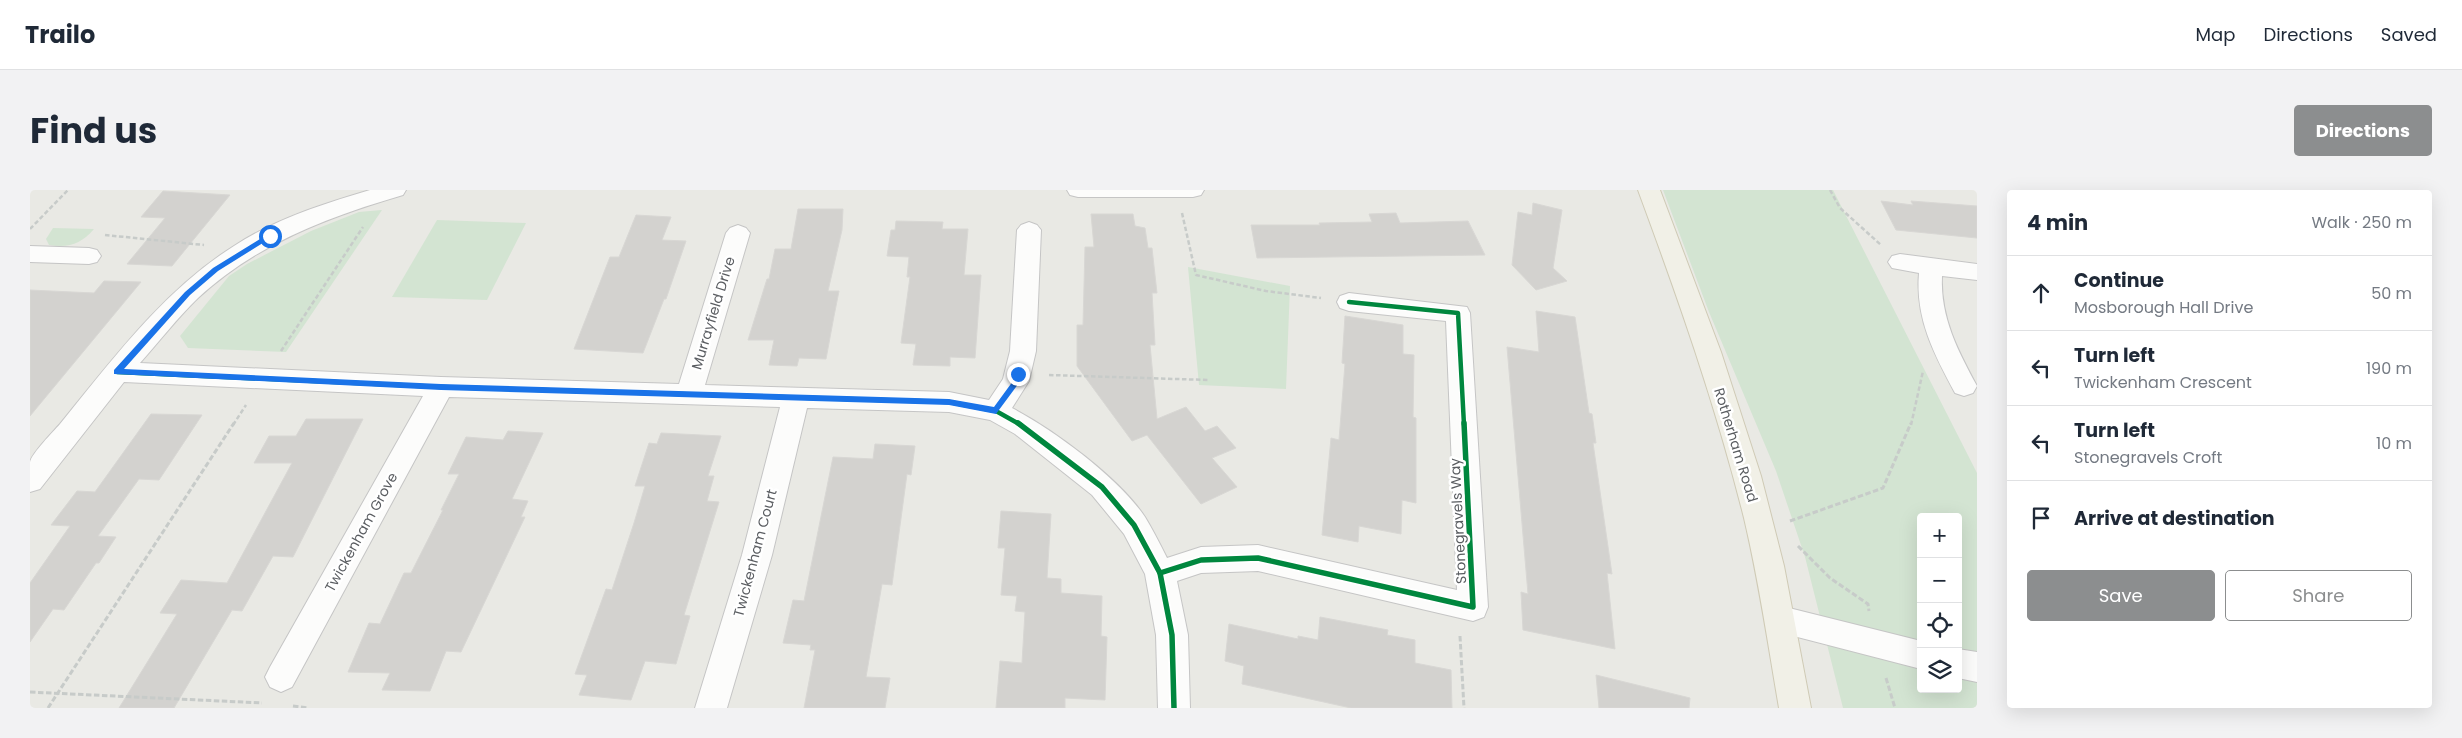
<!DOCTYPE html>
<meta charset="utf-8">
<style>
:root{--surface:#fff;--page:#f2f2f3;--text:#1f2937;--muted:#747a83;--line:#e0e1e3;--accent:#8c8e8f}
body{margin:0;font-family:Poppins,sans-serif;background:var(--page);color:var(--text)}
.controls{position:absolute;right:15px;bottom:15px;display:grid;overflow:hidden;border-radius:5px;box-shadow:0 5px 20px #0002}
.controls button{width:45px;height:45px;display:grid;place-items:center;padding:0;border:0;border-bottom:1px solid var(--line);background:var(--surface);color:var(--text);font:25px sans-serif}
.stop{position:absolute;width:15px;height:15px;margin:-11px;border:4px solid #1a73e8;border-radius:50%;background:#fff}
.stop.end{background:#1a73e8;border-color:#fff;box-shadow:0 1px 5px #0008}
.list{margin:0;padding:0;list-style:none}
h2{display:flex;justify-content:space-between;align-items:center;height:65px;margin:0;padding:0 20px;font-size:21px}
h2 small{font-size:16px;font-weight:400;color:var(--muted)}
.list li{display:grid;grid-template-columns:32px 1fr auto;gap:15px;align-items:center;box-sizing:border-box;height:75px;padding:0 20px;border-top:1px solid var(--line)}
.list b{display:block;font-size:19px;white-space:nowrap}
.list p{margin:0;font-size:16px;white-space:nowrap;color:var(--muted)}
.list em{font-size:16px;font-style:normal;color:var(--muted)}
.actions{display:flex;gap:10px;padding:15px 20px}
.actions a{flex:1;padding:11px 0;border:1px solid var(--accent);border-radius:5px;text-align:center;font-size:18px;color:var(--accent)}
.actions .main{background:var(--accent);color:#fff}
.icon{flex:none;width:28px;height:28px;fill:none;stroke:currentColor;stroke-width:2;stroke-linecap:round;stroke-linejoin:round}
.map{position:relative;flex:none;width:1947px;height:518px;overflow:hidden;border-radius:5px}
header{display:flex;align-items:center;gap:30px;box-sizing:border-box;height:70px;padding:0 25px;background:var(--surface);border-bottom:1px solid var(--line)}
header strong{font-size:24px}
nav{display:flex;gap:28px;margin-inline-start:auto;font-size:18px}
.intro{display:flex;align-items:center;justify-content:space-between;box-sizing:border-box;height:120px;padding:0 30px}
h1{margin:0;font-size:35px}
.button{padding:12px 22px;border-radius:5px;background:var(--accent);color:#fff;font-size:18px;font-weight:700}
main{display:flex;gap:30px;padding:0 30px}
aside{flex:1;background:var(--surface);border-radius:5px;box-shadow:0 5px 20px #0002}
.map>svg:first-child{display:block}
.green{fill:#d3e4d2;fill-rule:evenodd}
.building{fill:#d3d2cf;stroke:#d8d7d4}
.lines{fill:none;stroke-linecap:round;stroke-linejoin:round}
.minor-casing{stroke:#c5c5c5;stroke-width:2}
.major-casing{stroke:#cfcab5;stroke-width:2}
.path-far1{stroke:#c7cbc9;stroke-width:2.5;stroke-dasharray:4.5 2.5;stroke-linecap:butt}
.path{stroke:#c7cbc9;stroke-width:3;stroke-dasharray:5.5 2.5;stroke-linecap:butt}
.minor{fill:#fcfcfb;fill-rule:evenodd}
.major{fill:#f1f0e7;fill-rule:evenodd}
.cycleway-far1-casing{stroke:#fff;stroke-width:7}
.cycleway-casing{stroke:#fff;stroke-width:9}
.cycleway-far1{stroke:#00873e;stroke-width:4.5}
.cycleway{stroke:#00873e;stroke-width:5.5}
.route{fill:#1a73e8}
.labels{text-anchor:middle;stroke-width:5;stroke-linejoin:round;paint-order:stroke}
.street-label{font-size:14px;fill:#5a5d61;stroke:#fff}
</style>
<header>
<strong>Trailo</strong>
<nav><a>Map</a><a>Directions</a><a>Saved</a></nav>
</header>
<div class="intro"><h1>Find us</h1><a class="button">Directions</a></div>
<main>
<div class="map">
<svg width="1947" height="518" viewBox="0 0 1947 518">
<rect width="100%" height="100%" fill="#e9e9e4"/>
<g class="green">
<path d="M1633 0H1803L1947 283V518H1813L1775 367 1746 281 1679 122ZM1891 327H1928V499H1891Z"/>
<polygon points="352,20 256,162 158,158 150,146 199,86 217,74 281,41 329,22"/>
<polygon points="407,30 496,33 457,110 362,107"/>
<path d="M23 38 64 39C51 54 39 58 19 55L16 49Z"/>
<polygon points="1158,77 1260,96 1256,199 1169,195"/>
</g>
<g class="building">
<polygon points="133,1 200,5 142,76 97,74 135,28 111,27"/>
<polygon points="1851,11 1883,15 1881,11 1947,16 1947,48 1866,40"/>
<polygon points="1503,13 1532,20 1523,78 1537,91 1506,100 1482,75 1488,22 1502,25"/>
<polygon points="768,19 813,19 812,40 798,101 809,101 804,126 796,169 769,168 767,176 739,175 744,150 718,150 737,89 739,89 745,59 761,59"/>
<polygon points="1366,23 1370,33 1438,31 1455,65 1227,68 1221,35 1290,35 1289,33 1342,32 1339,24"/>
<polygon points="1061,24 1103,24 1105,36 1115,38 1118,58 1122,58 1127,103 1122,103 1125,155 1120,155 1127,229 1156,217 1175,241 1187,236 1206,258 1182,268 1207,297 1171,314 1117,245 1102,251 1047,176 1047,135 1053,135 1055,57 1064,57"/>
<polygon points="606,25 641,27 632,50 656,51 636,109 634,109 613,163 544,159 580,67 589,67"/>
<polygon points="866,31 913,32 912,39 938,39 934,85 951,85 945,168 920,167 920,176 883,175 886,154 871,153 880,87 877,87 879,67 857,66 861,40 865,40"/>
<polygon points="74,91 111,92 0,226 0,100 64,103"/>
<polygon points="1506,121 1545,127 1559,223 1562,224 1566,253 1563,253 1582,384 1577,383 1585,459 1493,440 1491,402 1498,404 1477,157 1509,162"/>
<polygon points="1315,126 1373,135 1373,164 1384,165 1383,227 1386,228 1386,313 1372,310 1371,344 1329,336 1328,352 1292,345 1301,248 1309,250 1315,174 1312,173"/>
<polygon points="121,224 172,225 129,290 109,289 68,346 86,347 69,373 66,373 34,420 23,419 0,452 0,393 40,336 21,335 47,301 65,302"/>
<polygon points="276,229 333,229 263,367 243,366 212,421 202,420 144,518 89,518 147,424 130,423 151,390 197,393 262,273 224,273 239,246 266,246"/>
<polygon points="478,241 513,243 482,309 498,311 491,327 495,327 431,462 416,461 400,501 352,500 360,483 318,482 339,433 350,434 374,383 381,383 413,320 411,320 429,284 418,284 436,247 473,250"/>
<polygon points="631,243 691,246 678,286 684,286 677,311 689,312 654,425 660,426 646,474 615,471 601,510 549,505 557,485 545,484 576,399 582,400 604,333 615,296 605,296 619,253 627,254"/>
<polygon points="845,254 885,256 881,285 877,284 862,395 852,394 836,487 860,488 855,518 774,518 785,460 780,460 781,455 753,453 763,410 774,411 803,267 843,269"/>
<polygon points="971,321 1021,324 1017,388 1031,389 1031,403 1072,406 1071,446 1077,447 1075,510 1035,508 1035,518 966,518 970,471 992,473 995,422 985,421 987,406 971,405 975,358 968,358"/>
<polygon points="1290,427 1358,440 1357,445 1385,450 1385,473 1421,480 1422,518 1321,518 1212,494 1214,476 1195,471 1199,434 1268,449 1268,446 1288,450"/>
<polygon points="1566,485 1660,508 1659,518 1569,518"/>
</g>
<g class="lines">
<defs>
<g id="minor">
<path d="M340 0H376L373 5C298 27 226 54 168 108 147 128 129 152 110 173L411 187 649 194 696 43 700 38 708 35 716 38 720 43 675 195 919 202 959 210 973 189 980 161 987 40 991 35 999 32 1007 35 1011 40 1006 161 999 191 982 218C1024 240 1089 288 1115 327 1123 340 1130 354 1137 368L1171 357 1228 355 1427 400 1416 131 1319 121 1310 118 1307 112 1310 106 1319 103 1437 117 1440 123 1458 417 1454 427 1443 431 1228 381 1171 383 1147 391 1158 445 1160 518H1128L1126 445 1115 384 1094 344 1062 305 985 244 960 230 919 222 777 218 742 365 697 518H665L712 365 750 217 419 207 262 497 251 502 240 497 235 487 240 477 393 206 94 192 10 299 0 302C0 293 0 281 0 272 2 263 23 242 30 234 82 170 134 100 204 56 245 29 293 14 340 0Z"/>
<polygon points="1037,0 1174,0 1171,5 1163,7 1048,7 1040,5"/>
<polygon points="0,56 59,58 67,60 71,66 67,72 59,74 0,72"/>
<path d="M1870 64 1947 74V90L1912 86C1910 127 1928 161 1947 196L1943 203 1934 206 1925 203C1904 164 1885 128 1889 83L1862 78 1858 72 1862 66Z"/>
<polygon points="1751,416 1891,451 1891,479 1740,440 1736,430 1740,420"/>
<polygon points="1928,459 1947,462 1947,492 1928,488"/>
</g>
<path id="major" d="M1608 0H1630L1691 162 1731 286 1754 376 1781 518H1749C1738 455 1729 391 1714 328 1686 216 1648 108 1608 0Z"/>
</defs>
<use href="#minor" class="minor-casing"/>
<use href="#major" class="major-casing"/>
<g class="path-far1">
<polyline points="1800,0 1810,18 1851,55"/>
<polyline points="1152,23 1166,85 1236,101 1291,108"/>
<polyline points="0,39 38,0"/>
<polyline points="75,45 174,55"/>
<polyline points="251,161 333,37"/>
<polyline points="1019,185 1178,190"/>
<polyline points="203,235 216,215"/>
<polyline points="1881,235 1893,181"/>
</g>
<g class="path">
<polyline points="1760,331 1853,298 1881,233"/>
<polyline points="1768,356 1800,388 1838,414 1839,421"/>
<polyline points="1430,446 1434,518"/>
<polyline points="1856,488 1865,518"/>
<polyline points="0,502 232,513"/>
<polyline points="263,516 278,518"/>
<polyline points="18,518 204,233"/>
</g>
<use href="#minor" class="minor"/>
<use href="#major" class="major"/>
<defs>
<g id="cycleway-far1">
<polyline points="1319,112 1428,123 1434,235"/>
<polyline points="87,182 411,197 919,212 966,221 991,235"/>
</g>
<g id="cycleway">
<polyline points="988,233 1072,297 1104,335 1130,383 1142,445 1144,518"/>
<polyline points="1130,383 1171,370 1228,368 1443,417 1434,233"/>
</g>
</defs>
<use href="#cycleway-far1" class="cycleway-far1-casing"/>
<use href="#cycleway" class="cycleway-casing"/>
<use href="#cycleway-far1" class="cycleway-far1"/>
<use href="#cycleway" class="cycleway"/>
</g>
<polygon class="route" points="238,44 244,46 188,81 160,105 94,179 411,194 919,209 964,217 983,191 986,182 992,184 989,193 966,224 919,215 411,200 84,184 84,180 155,102 183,78"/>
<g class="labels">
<g class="street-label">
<text transform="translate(683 123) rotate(-73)" y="5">Murrayfield Drive</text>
<text transform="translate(1706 255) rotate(73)" y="5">Rotherham Road</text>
<text transform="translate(1428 331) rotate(-93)" y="5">Stonegravels Way</text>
<text transform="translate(331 342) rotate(-61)" y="5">Twickenham Grove</text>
<text transform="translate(725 363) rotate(-75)" y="5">Twickenham Court</text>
</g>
</g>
</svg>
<div class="controls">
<button>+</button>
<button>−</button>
<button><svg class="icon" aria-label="locate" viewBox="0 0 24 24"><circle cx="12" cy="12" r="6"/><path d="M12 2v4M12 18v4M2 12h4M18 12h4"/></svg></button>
<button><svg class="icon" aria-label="layers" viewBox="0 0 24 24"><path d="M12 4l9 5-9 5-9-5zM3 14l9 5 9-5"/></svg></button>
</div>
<div class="stop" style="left:240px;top:46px"></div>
<div class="stop end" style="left:988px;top:184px"></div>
</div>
<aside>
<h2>4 min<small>Walk · 250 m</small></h2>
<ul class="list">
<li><svg class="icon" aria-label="ahead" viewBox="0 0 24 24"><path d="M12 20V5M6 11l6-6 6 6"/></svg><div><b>Continue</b><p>Mosborough Hall Drive</p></div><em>50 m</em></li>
<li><svg class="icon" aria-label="left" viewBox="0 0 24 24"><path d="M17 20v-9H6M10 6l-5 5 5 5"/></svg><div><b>Turn left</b><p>Twickenham Crescent</p></div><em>190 m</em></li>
<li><svg class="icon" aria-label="left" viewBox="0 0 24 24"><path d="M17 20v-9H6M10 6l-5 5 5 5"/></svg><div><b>Turn left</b><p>Stonegravels Croft</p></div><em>10 m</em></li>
<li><svg class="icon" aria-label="arrive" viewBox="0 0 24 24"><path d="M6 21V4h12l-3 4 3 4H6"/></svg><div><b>Arrive at destination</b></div></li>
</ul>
<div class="actions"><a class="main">Save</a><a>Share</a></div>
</aside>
</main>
